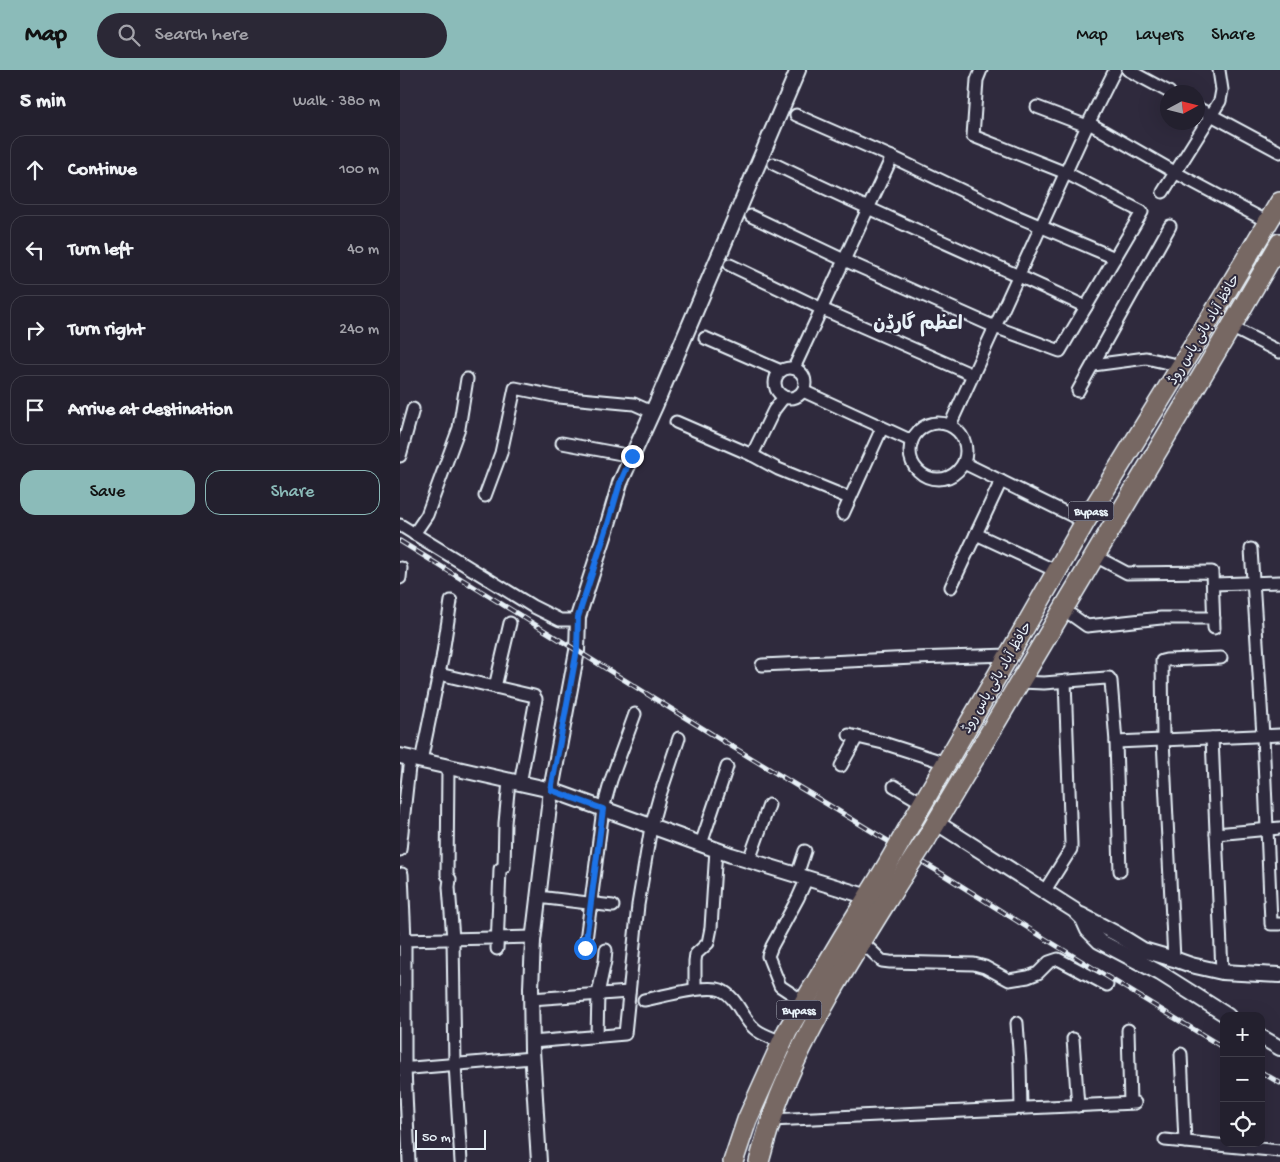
<!DOCTYPE html>
<meta charset="utf-8">
<style>
:root{--surface:#23202e;--page:#2b2836;--text:#f1f3f6;--muted:#a3a3aa;--line:#403e4a;--accent:#8bbbb9}
body{margin:0;font-family:"Gochi Hand","Playpen Sans Arabic",sans-serif;background:var(--page);color:var(--text)}
.controls{position:absolute;right:15px;bottom:15px;display:grid;overflow:hidden;border-radius:10px;box-shadow:0 5px 20px #0002}
.controls button{width:45px;height:45px;display:grid;place-items:center;padding:0;border:0;border-bottom:1px solid var(--line);background:var(--surface);color:var(--text);font:25px sans-serif}
.compass{position:absolute;left:760px;top:15px;width:45px;height:45px;border-radius:50%;background:var(--surface);box-shadow:0 5px 20px #0002;rotate:83deg}
.scale{position:absolute;left:15px;bottom:12px;width:71px;box-sizing:border-box;padding-left:5px;border:2px solid #e8f1f8;border-top:0;font-size:14px;line-height:18px;white-space:nowrap;color:#e8f1f8;-webkit-text-stroke:4px #2f2a3d;paint-order:stroke}
.stop{position:absolute;width:15px;height:15px;margin:-11px;border:4px solid #1a73e8;border-radius:50%;background:#fff}
.stop.end{background:#1a73e8;border-color:#fff;box-shadow:0 1px 5px #0008}
.list{margin:0;padding:0;list-style:none}
h2{display:flex;justify-content:space-between;align-items:center;height:65px;margin:0;padding:0 20px;font-size:21px}
h2 small{font-size:16px;font-weight:400;color:var(--muted)}
.list li{display:grid;grid-template-columns:32px 1fr auto;gap:15px;align-items:center;box-sizing:border-box;height:70px;margin:0 10px 10px;padding:0 10px;border:1px solid var(--line);border-radius:15px}
.list b{display:block;font-size:19px;white-space:nowrap}
.list em{font-size:16px;font-style:normal;color:var(--muted)}
.actions{display:flex;gap:10px;padding:15px 20px}
.actions a{flex:1;padding:11px 0;border:1px solid var(--accent);border-radius:15px;text-align:center;font-size:18px;color:var(--accent)}
.actions .main{background:var(--accent);color:#111}
.icon{flex:none;width:28px;height:28px;fill:none;stroke:currentColor;stroke-width:2;stroke-linecap:round;stroke-linejoin:round}
.map{position:relative;flex:none;width:880px;height:1092px;overflow:hidden}
header{display:flex;align-items:center;gap:30px;box-sizing:border-box;height:70px;padding:0 25px;background:var(--accent);color:#111}
header strong{font-size:24px}
nav{display:flex;gap:28px;margin-inline-start:auto;font-size:18px}
.search{width:350px;height:45px;background:var(--page);display:flex;align-items:center;gap:12px;box-sizing:border-box;padding:0 18px;border-radius:28px;color:var(--muted);font-size:19px}
main{display:flex}
aside{flex:1;background:var(--surface)}
.map>svg:first-child{display:block}
.lines{fill:none;stroke-linecap:round;stroke-linejoin:round}
.minor-casing{stroke:#e8f1f8;stroke-width:15}
.tertiary-casing{stroke:#e8f1f8;stroke-width:18}
.trunk-casing{stroke:#e8f1f8;stroke-width:22}
.minor{stroke:#2f2a3d;stroke-width:11}
.tertiary{stroke:#2f2a3d;stroke-width:14}
.trunk{stroke:#776864;stroke-width:19}
.rail-casing{stroke:#e8f1f8;stroke-width:5}
.rail{stroke:#2f2a3d;stroke-width:3;stroke-dasharray:9;stroke-linecap:butt}
.trunk-bridge-casing{stroke:#e8f1f8;stroke-width:22;stroke-linecap:butt}
.trunk-bridge{stroke:#776864;stroke-width:19}
.route{stroke:#1a73e8;stroke-width:6}
.labels{text-anchor:middle;stroke-width:4;stroke-linejoin:round;paint-order:stroke}
.shield{fill:#2f2a3d;stroke:#b0b5c0;stroke-width:1}
.shield-label{font-size:12px;font-weight:bold;fill:#e8f1f8}
.street-label{font-size:14px;fill:#e8f1f8;stroke:#2f2a3d}
.district-label{font-size:19px;font-weight:bold;fill:#e8f1f8;stroke:#2f2a3d}
</style>
<header>
<strong>Map</strong>
<div class="search"><svg class="icon" aria-label="search" viewBox="0 0 24 24"><circle cx="10" cy="10" r="6"/><path d="M15 15l6 6"/></svg>Search here</div>
<nav><a>Map</a><a>Layers</a><a>Share</a></nav>
</header>
<main>
<aside>
<h2>5 min<small>Walk · 380 m</small></h2>
<ul class="list">
<li><svg class="icon" aria-label="ahead" viewBox="0 0 24 24"><path d="M12 20V5M6 11l6-6 6 6"/></svg><div><b>Continue</b></div><em>100 m</em></li>
<li><svg class="icon" aria-label="left" viewBox="0 0 24 24"><path d="M17 20v-9H6M10 6l-5 5 5 5"/></svg><div><b>Turn left</b></div><em>40 m</em></li>
<li><svg class="icon" aria-label="right" viewBox="0 0 24 24"><path d="M7 20v-9h11M14 6l5 5-5 5"/></svg><div><b>Turn right</b></div><em>240 m</em></li>
<li><svg class="icon" aria-label="arrive" viewBox="0 0 24 24"><path d="M6 21V4h12l-3 4 3 4H6"/></svg><div><b>Arrive at destination</b></div></li>
</ul>
<div class="actions"><a class="main">Save</a><a>Share</a></div>
</aside>
<div class="map">
<svg width="880" height="1092" viewBox="0 0 880 1092">
<rect width="100%" height="100%" fill="#2f2a3d"/>
<filter id="ink" filterUnits="userSpaceOnUse"><feTurbulence type="fractalNoise" baseFrequency=".02" numOctaves="2"/><feDisplacementMap in="SourceGraphic" scale="10" xChannelSelector="R" yChannelSelector="G"/><feConvolveMatrix kernelMatrix="1 2 1 2 8 2 1 2 1" color-interpolation-filters="sRGB"/></filter>
<g filter="url(#ink)">
<g class="lines">
<defs>
<g id="minor">
<polyline points="728,0 769,22"/>
<polyline points="637,37 687,56"/>
<polyline points="798,38 880,82"/>
<polyline points="396,45 492,87 609,143 715,188"/>
<polyline points="689,53 778,104 868,152"/>
<path d="M374 94C477 144 582 188 686 237"/>
<polyline points="763,122 820,31 822,20 819,0"/>
<polyline points="351,146 444,190 595,257 660,281 742,142 666,103 573,66 577,10 581,0"/>
<polyline points="330,195 422,239 573,305"/>
<polyline points="831,257 880,282"/>
<polyline points="305,268 381,301"/>
<polyline points="693,295 746,288 781,296"/>
<circle cx="390" cy="313" r="15"/>
<polyline points="394,298 492,87"/>
<polyline points="403,321 512,371"/>
<polyline points="678,321 770,156"/>
<polyline points="276,352 352,385 378,399 449,428"/>
<circle cx="538" cy="381" r="28"/>
<polyline points="550,355 687,56 715,0"/>
<polyline points="162,373 232,386"/>
<polyline points="352,385 374,340 384,327"/>
<polyline points="0,386 13,339"/>
<polyline points="564,393 685,452"/>
<polyline points="85,426 101,383 115,318 159,327 234,334 252,342"/>
<polyline points="443,444 482,358"/>
<polyline points="0,455 132,536 160,550 178,550"/>
<polyline points="14,464 27,445 59,358 67,309"/>
<polyline points="576,464 656,501"/>
<polyline points="851,479 863,666 871,852 871,854 880,854"/>
<polyline points="695,486 727,503 812,502 814,558"/>
<polyline points="0,508 1,498"/>
<polyline points="813,514 880,512"/>
<polyline points="551,517 601,411"/>
<polyline points="663,539 687,556 761,548 814,548"/>
<polyline points="362,595 514,588 609,585"/>
<polyline points="39,604 134,626 136,629 120,714"/>
<polyline points="620,612 644,613 706,608 709,608 711,611 716,672 720,801"/>
<polyline points="95,617 110,553"/>
<polyline points="449,665 483,673 546,693"/>
<polyline points="812,668 822,902"/>
<polyline points="716,672 880,665"/>
<polyline points="21,691 42,589 51,531"/>
<polyline points="441,696 457,667"/>
<polyline points="48,697 47,805 50,809 49,817 53,869 55,994 61,1092"/>
<polyline points="494,716 523,733"/>
<polyline points="816,764 880,758"/>
<polyline points="301,774 327,697"/>
<polyline points="0,780 10,688"/>
<polyline points="349,790 369,735"/>
<polyline points="2,804 5,870 5,998 9,1092"/>
<polyline points="397,805 405,781"/>
<polyline points="644,822 671,779 671,773 665,611"/>
<polyline points="138,827 213,836"/>
<polyline points="0,870 133,867"/>
<polyline points="461,871 482,891 490,892 574,894 585,897 609,910 628,907 638,903 649,892 658,889 707,915"/>
<polyline points="185,878 203,739 211,710 235,644"/>
<polyline points="97,879 100,799 104,797 105,753 109,711"/>
<polyline points="774,889 763,670 762,591 766,590 821,588"/>
<polyline points="295,919 295,891 296,884 308,873 311,858 316,779"/>
<polyline points="131,929 229,922"/>
<path d="M244 930C261 927 305 914 321 920 337 927 342 948 354 958 361 965 373 968 382 972"/>
<polyline points="404,932 380,916 368,886 372,876 398,828 407,808"/>
<polyline points="617,953 620,994 621,1038"/>
<polyline points="728,960 730,1033"/>
<polyline points="197,966 198,924 205,891 206,880"/>
<polyline points="673,969 678,1036"/>
<polyline points="132,972 225,964 238,835 251,757 259,728 279,668"/>
<polyline points="781,984 785,1072"/>
<polyline points="0,999 132,988"/>
<polyline points="371,1050 735,1033"/>
<polyline points="765,1070 880,1081"/>
</g>
<g id="tertiary">
<polyline points="0,686 151,720 331,785 475,829"/>
<polyline points="537,753 674,840 683,849 688,860 699,871 760,903 828,946"/>
<polyline points="681,845 717,864 743,880 774,889 791,895 822,902 880,905"/>
<polyline points="861,967 880,978"/>
<polyline points="139,1092 132,980 131,918 133,871 151,720 177,581 178,547 208,454 220,413 256,334 398,0"/>
</g>
<g id="trunk">
<polyline points="510,755 598,604 685,452 807,254 880,132"/>
<polyline points="527,768 831,257 880,173"/>
<polyline points="333,1092 347,1050 387,961 443,867 485,799"/>
<path d="M359 1092C366 1066 373 1041 384 1016 415 943 459 876 501 808"/>
</g>
</defs>
<use href="#minor" class="minor-casing"/>
<use href="#tertiary" class="tertiary-casing"/>
<use href="#trunk" class="trunk-casing"/>
<use href="#minor" class="minor"/>
<use href="#tertiary" class="tertiary"/>
<use href="#trunk" class="trunk"/>
<defs>
<g id="rail">
<polyline points="0,471 323,671 544,805 644,868 824,978"/>
<polyline points="861,1002 880,1013"/>
</g>
</defs>
<use href="#rail" class="rail-casing"/>
<use href="#rail" class="rail"/>
<defs>
<g id="trunk-bridge">
<polyline points="485,799 510,755"/>
<polyline points="501,808 527,768"/>
</g>
</defs>
<use href="#trunk-bridge" class="trunk-bridge-casing"/>
<use href="#trunk-bridge" class="trunk-bridge"/>
</g>
</g>
<g class="lines" filter="url(#ink)">
<polyline class="route" points="185,878 203,739 151,720 177,580 178,547 208,454 220,413 232,386"/>
</g>
<g class="labels">
<g class="shield">
<rect x="668.5" y="431.5" width="45" height="19" rx="4"/>
<rect x="376.5" y="930.5" width="45" height="19" rx="4"/>
</g>
<g class="shield-label">
<text x="691" y="445">Bypass</text>
<text x="399" y="944">Bypass</text>
</g>
<g class="street-label">
<text transform="translate(803 259) rotate(-59)" y="5">حافظ آباد بائی پاس روڈ</text>
<text transform="translate(596 607) rotate(-60)" y="5">حافظ آباد بائی پاس روڈ</text>
</g>
<g class="district-label">
<text x="518" y="259">اعظم گارڈن</text>
</g>
</g>
</svg>
<div class="controls">
<button>+</button>
<button>−</button>
<button><svg class="icon" aria-label="locate" viewBox="0 0 24 24"><circle cx="12" cy="12" r="6"/><path d="M12 2v4M12 18v4M2 12h4M18 12h4"/></svg></button>
</div>
<svg class="compass" viewBox="-18 -18 36 36"><path d="M0-13l5 13h-10z" fill="#e53935"/><path d="M0 13l5-13h-10z" fill="#a3a3aa"/></svg>
<div class="scale">50 m</div>
<div class="stop" style="left:185px;top:878px"></div>
<div class="stop end" style="left:232px;top:386px"></div>
</div>
</main>
